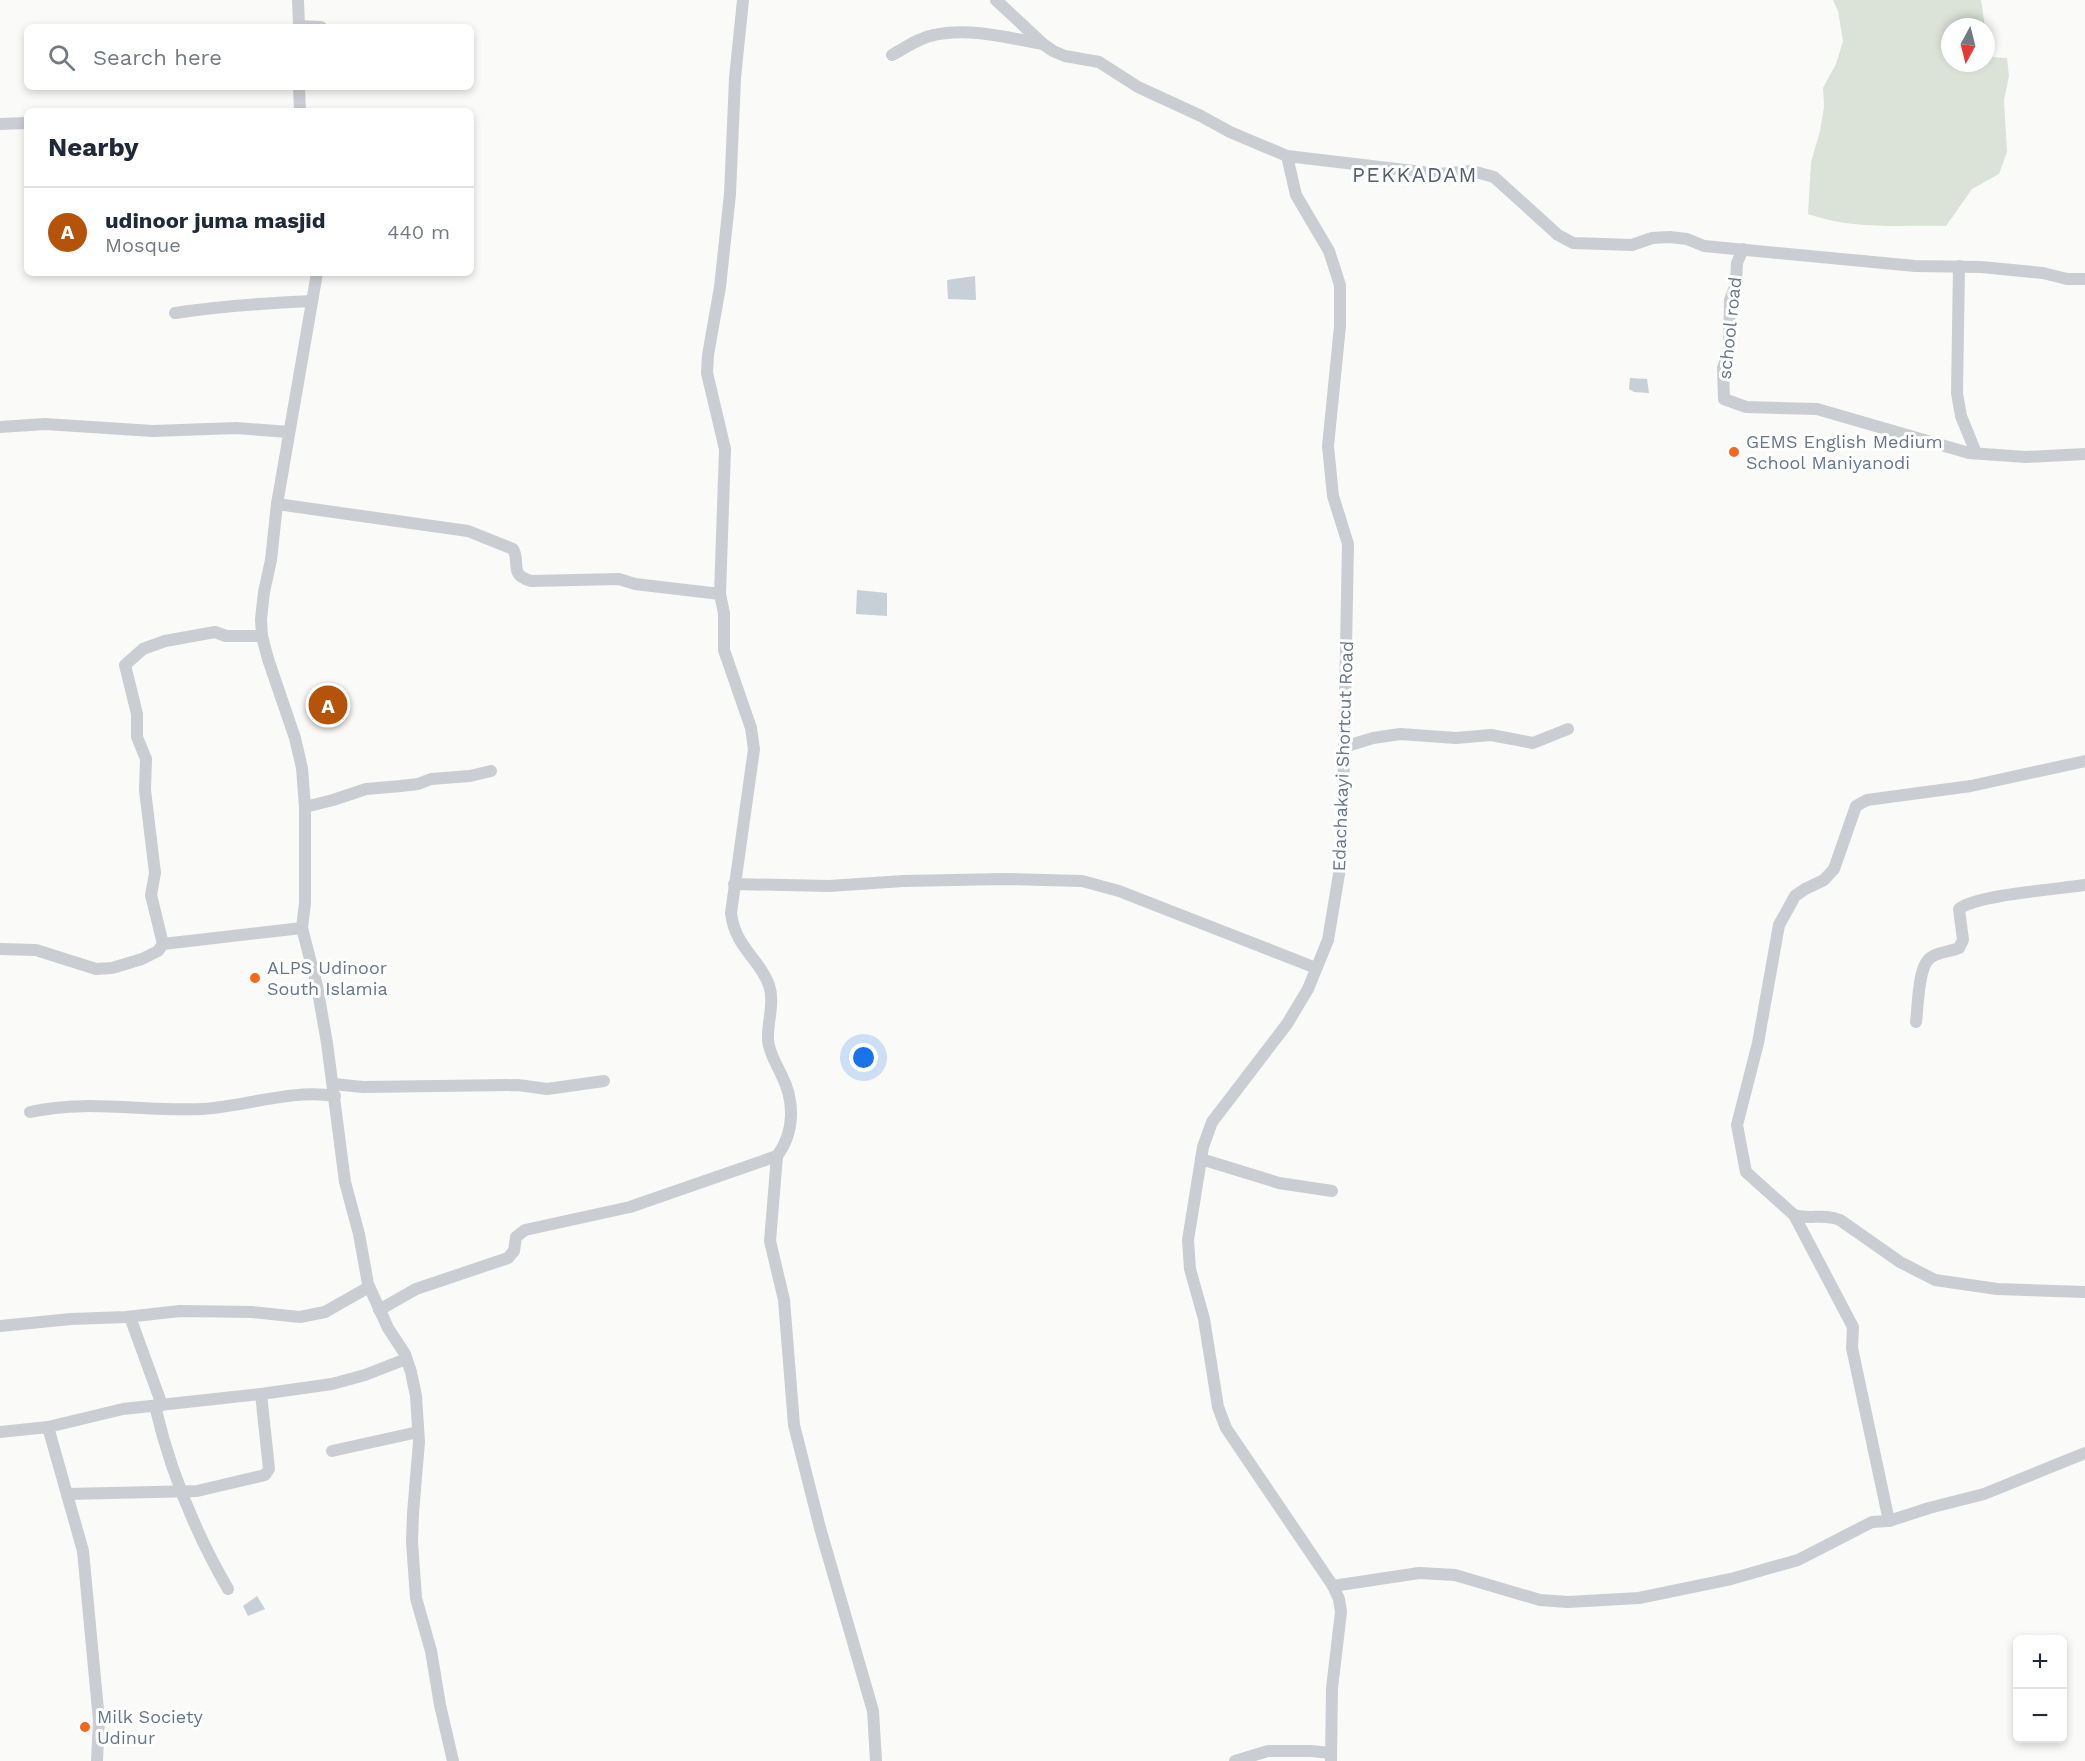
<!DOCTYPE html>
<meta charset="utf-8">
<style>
:root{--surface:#fff;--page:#f6f6f7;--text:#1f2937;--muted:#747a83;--line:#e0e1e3;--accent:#b45309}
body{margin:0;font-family:"Work Sans",sans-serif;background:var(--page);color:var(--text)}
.controls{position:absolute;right:18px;bottom:18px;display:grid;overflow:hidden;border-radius:9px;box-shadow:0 3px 9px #0003}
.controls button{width:54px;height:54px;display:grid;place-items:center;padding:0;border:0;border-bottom:2px solid var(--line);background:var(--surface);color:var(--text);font:30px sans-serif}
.compass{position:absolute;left:1941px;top:18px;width:54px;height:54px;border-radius:50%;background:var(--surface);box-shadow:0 3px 9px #0003;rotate:187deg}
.you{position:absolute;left:864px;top:1058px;width:21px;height:21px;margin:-15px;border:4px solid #fff;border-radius:50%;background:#1a73e8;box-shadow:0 0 0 9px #1a73e833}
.badge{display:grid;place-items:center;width:39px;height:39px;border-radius:50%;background:var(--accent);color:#fff;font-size:20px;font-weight:700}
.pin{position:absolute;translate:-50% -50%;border:3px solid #fff;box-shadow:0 2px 6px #0006}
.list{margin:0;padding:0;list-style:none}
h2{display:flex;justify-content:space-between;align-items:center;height:78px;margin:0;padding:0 24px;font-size:26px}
h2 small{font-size:20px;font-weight:400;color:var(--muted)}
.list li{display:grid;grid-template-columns:39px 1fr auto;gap:18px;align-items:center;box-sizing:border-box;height:90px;padding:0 24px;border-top:2px solid var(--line)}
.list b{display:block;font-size:22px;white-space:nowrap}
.list p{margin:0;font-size:20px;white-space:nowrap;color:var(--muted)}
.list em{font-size:20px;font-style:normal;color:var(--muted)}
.icon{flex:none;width:33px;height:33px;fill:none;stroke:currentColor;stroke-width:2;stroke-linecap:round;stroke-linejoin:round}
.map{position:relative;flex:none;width:2085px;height:1761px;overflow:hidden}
.search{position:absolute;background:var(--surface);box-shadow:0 3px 9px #0003;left:24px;top:24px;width:450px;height:66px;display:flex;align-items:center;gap:15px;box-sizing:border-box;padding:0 21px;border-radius:9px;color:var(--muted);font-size:22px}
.panel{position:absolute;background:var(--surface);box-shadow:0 3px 9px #0003;left:24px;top:108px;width:450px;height:168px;border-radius:9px}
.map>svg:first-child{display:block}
.green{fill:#dbe3d8}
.water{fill:#c6d0d6}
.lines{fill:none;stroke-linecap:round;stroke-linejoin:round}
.minor{stroke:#cacdd2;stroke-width:12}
.poi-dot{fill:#f5671c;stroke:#fff;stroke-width:2}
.labels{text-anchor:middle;stroke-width:6;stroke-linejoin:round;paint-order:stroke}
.street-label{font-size:18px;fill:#66778c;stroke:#fff}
.poi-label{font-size:18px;fill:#66778c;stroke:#fff;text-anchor:start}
.quarter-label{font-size:21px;letter-spacing:1.5px;fill:#556170;stroke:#fff}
</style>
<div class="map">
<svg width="2085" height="1761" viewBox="0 0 2085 1761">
<rect width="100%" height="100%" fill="#fafaf8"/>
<path class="green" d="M1833 0H1981L1985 27H1950V63H1986V30L1990 57 2007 58 2009 76 2004 100 2007 152 1999 174 1972 189 1946 226C1900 225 1852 230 1808 214L1811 162 1820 131 1824 107 1823 88 1836 64 1843 41 1838 11Z"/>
<g class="water">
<polygon points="975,276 976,300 948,299 947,280"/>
<polygon points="1630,378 1647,379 1649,393 1634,392 1629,389"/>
<polygon points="857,590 887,593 887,616 856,614"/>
<polygon points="257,1596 265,1609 248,1616 243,1606"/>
</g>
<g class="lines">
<g class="minor">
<polyline points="298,0 299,27"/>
<path d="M743 0 735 78 730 194 720 287 708 355 707 373 725 449 720 594 724 613V650L751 728 754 749 731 913C735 947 759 958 769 985 775 1002 767 1023 768 1040 769 1053 776 1063 781 1074 795 1101 795 1132 777 1156L770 1241 784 1300 794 1425 820 1528 873 1711 876 1761"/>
<polyline points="996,0 1043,44 1053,51 1065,56 1099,62 1138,87 1201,116 1230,132 1287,156 1439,174 1472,171 1494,177 1558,235 1573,243 1632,245 1652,238 1670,237 1687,239 1704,246 1915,266 1981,267 2043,273 2067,279 2085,279"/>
<polyline points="299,26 321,27"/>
<path d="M892 55C905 48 918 38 934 35 967 27 1010 38 1042 44"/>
<polyline points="299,87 300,111"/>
<polyline points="0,124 27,123"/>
<polyline points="1287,156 1296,195 1329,251 1340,285 1340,326 1328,446 1333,496 1348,544 1342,856 1328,940 1308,989 1287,1024 1212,1122 1203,1147 1188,1240 1190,1269 1204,1319 1218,1407 1226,1428 1333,1586 1339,1599 1341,1612 1332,1688 1331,1761"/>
<polyline points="1743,249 1737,263 1736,284 1730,300 1729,349 1723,368 1724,399 1746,407 1817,409 1969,453 2026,457 2085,454"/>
<polyline points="1959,266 1957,393 1961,416 1976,453"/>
<polyline points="317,273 277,504 271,560 264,592 261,619 262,636 268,659 295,738 302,768 305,807 305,903 302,928 317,986 327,1043 345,1182 359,1234 368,1284 388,1328 405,1354 411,1372 416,1396 419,1442 413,1513 412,1542 416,1598 431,1651 440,1705 453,1761"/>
<path d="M175 313C221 306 266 303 312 301"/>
<polyline points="0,427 45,424 153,431 236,428 289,432"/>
<path d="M277 504 468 531 513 549C521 563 508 574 531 581L619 579 635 584 720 594"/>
<polyline points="1344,747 1373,738 1400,734 1456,738 1491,735 1533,743 1568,729"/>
<path d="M2085 761 1971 786 1867 800 1856 806 1834 869 1824 880 1805 889 1795 896 1779 925 1758 1043 1737 1125 1746 1172 1794 1215C1811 1220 1823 1213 1840 1220L1900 1262 1935 1280 1997 1289 2085 1292"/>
<polyline points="305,807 333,800 366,789 401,786 418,784 431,779 470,776 491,771"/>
<polyline points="734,884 829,886 903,881 1004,879 1082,881 1119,891 1316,968"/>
<polyline points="163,944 151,895 155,873 145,790 146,759 137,737 137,714 125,665 143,649 165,641 215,632 226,636 262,636"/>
<polyline points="0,949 36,950 96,969 112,968 142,959 158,951 163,944 302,928"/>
<path d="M1916 1022C1918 1007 1918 971 1928 960 1935 952 1950 952 1959 948L1963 940 1959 909C1975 895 2059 889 2085 885"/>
<polyline points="333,1084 363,1087 518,1085 547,1089 604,1081"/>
<path d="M30 1112C88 1099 145 1112 203 1109 247 1106 291 1089 335 1096"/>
<polyline points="1201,1159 1279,1183 1332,1191"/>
<polyline points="1794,1215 1853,1327 1852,1348 1889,1521"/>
<polyline points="379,1310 416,1289 508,1258 514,1251 516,1237 525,1230 630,1207 777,1156"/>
<polyline points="130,1317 162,1405"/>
<polyline points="0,1326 71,1319 126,1317 180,1311 252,1312 300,1317 325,1312 369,1287"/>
<path d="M155 1406C170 1470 195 1532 228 1589"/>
<polyline points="48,1427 123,1409 261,1394"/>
<polyline points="0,1432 48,1427 83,1551 99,1721 97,1761"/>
<polyline points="332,1451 418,1432"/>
<polyline points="67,1494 197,1491 265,1475 269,1469 261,1394 332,1384 365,1375 406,1359"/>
<polyline points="1333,1586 1419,1573 1455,1575 1540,1600 1568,1602 1639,1598 1731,1579 1798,1560 1872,1522 1889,1521 1929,1508 1984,1494 2085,1453"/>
<polyline points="1235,1761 1268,1751 1311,1751 1330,1753"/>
</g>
</g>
<g class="poi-dot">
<circle cx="1734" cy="452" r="6"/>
<circle cx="255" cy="978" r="6"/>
<circle cx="85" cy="1727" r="6"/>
</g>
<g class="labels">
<g class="street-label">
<text transform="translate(1730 328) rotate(-84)" y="6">school road</text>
<text transform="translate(1343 756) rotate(-88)" y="6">Edachakayi Shortcut Road</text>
</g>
<g class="poi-label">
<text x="1746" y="448">GEMS English Medium<tspan x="1746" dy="21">School Maniyanodi</tspan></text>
<text x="267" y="974">ALPS Udinoor<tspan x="267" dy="21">South Islamia</tspan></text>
<text x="97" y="1723">Milk Society<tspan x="97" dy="21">Udinur</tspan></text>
</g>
<g class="quarter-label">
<text x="1415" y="182">PEKKADAM</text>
</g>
</g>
</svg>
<div class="controls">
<button>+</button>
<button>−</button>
</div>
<svg class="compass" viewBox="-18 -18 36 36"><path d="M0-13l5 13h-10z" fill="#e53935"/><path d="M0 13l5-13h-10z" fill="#747a83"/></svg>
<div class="you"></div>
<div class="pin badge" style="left:328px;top:705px">A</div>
<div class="search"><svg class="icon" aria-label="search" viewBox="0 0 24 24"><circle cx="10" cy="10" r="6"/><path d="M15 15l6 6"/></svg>Search here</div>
<section class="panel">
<h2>Nearby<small></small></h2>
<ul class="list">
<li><span class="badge">A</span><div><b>udinoor juma masjid</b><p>Mosque</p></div><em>440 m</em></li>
</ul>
</section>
</div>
